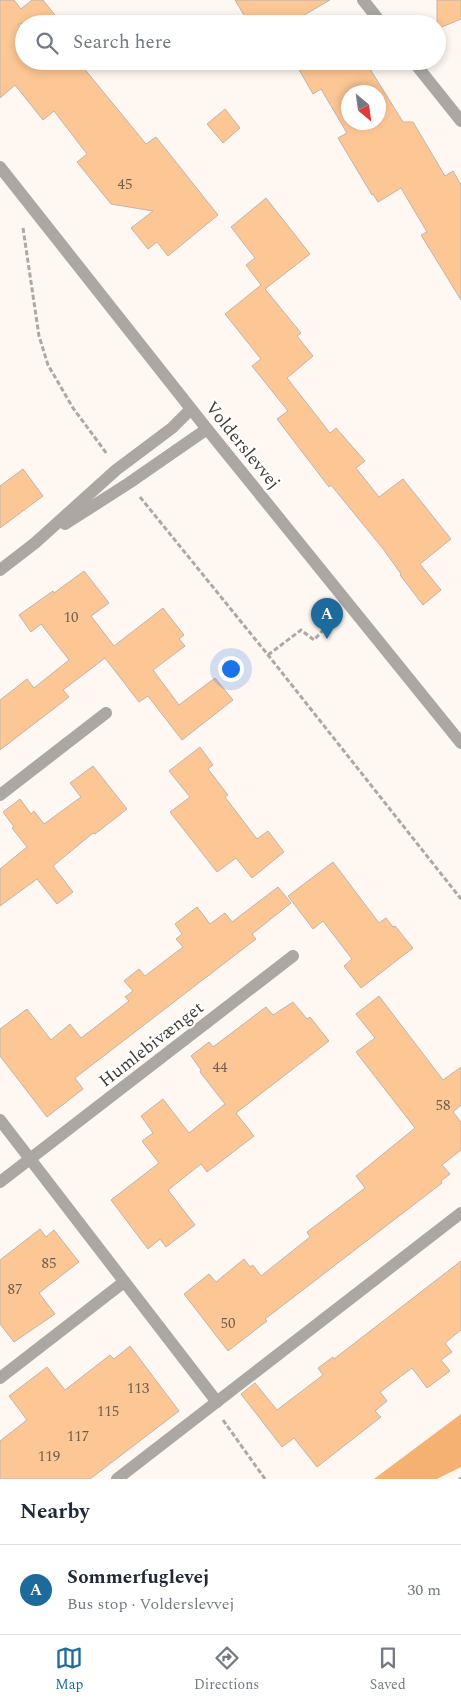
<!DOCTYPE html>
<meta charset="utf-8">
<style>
:root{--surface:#fff;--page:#f2f2f3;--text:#1f2937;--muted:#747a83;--line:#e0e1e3;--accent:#1d6a9d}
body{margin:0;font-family:Spectral,serif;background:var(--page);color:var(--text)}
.compass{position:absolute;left:341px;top:85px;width:45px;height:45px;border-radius:50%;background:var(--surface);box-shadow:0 2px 8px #0003;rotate:151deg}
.you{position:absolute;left:230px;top:668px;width:18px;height:18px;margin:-12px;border:4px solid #fff;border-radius:50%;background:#1a73e8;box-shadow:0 0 0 8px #1a73e833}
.badge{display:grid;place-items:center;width:32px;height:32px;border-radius:50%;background:var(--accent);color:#fff;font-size:16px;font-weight:700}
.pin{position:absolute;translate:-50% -41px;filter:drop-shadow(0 1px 2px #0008)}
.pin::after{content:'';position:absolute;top:26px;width:18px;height:15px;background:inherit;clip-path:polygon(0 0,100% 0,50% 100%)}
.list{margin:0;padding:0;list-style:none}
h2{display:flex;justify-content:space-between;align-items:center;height:65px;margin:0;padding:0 20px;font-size:21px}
h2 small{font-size:16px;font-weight:400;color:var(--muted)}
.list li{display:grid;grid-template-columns:32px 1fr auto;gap:15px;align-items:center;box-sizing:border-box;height:90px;padding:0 20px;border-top:1px solid var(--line)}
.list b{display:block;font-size:19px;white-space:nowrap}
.list p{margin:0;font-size:16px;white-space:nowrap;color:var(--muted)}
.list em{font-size:16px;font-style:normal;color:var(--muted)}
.icon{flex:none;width:28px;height:28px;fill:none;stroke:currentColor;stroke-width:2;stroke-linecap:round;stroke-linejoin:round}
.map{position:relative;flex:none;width:461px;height:1479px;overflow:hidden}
.search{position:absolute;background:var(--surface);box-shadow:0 2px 8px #0003;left:15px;right:15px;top:15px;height:55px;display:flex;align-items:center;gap:12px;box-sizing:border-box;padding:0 18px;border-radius:28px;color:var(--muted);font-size:19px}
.sheet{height:155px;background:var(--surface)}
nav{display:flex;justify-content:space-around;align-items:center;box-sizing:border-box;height:70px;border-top:1px solid var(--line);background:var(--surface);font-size:14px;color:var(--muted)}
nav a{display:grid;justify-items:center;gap:2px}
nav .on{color:var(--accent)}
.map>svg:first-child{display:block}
.forest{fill:#f4b172}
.building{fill:#fdc695;stroke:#c0b5ab;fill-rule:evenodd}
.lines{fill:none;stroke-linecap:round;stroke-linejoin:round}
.path{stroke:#afa8a3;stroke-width:3;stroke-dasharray:5 2.5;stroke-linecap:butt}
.minor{stroke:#aca7a3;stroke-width:12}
.tertiary{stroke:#aca7a3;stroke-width:12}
.labels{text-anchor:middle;stroke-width:4.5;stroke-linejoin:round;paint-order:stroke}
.number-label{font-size:15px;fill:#705e4f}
.street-label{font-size:18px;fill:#413c38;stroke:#fff}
</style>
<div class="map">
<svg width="461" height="1479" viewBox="0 0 461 1479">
<rect width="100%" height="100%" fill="#fff7f1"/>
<polygon class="forest" points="461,1414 461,1467 437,1479 374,1479"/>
<g class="building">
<polygon points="0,0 14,0 21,9 32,0 43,0 62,24 18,24 24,31 24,61 78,61 146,144 156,137 218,215 168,256 157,242 148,249 131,228 153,211 111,204 77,162 87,154 54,111 43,120 15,85 0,98"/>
<polygon points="235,0 330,0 289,24 249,24"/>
<polygon points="437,0 461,0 461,19 437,29"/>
<path d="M294 61H365L403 122H413L445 176 453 171 461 185V300L421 235 427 232 401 188 378 202 373 194 372 195 338 138 347 133 321 89 313 94ZM348 92H378V122H348Z"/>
<polygon points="225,109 240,128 223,143 207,124"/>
<polygon points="266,198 310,254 265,289 301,333 297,336 313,356 287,378 330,433 336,428 365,461 356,468 379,497 403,479 451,539 420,564 441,590 423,605 400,575 401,574 384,550 331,485 329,487 277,419 288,411 252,366 261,359 225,314 261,285 246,265 255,258 231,227"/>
<polygon points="23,469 43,496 0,528 0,486"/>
<polygon points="84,571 109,603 91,616 114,646 163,608 184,635 179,639 185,646 153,670 179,705 215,678 233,700 182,740 148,696 139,702 105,658 63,690 69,697 0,750 0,700 27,679 34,688 69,660 41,624 31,632 19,615 53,591 54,593"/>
<polygon points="200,747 213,765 208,769 228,795 225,797 257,839 268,831 284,852 252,878 236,858 217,872 170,812 190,797 169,771"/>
<polygon points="93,766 127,809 95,834 93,833 53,866 73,892 57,904 37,879 0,906 0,869 27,847 12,828 14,827 3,812 20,799 31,814 34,811 44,824 81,797 70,783"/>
<polygon points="333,862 379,923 386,918 393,927 395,926 413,948 361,988 344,966 352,959 323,921 313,929 288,896"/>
<polygon points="278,887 291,903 252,934 256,939 75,1078 83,1089 47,1117 0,1056 0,1029 27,1009 51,1040 70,1024 81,1038 129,1001 125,997 133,991 124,981 139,969 145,976 183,947 176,939 182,934 175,924 197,907 210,924 225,913 232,922"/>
<polygon points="379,996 443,1080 461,1067 461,1105 453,1112 461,1122 461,1150 442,1165 450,1174 441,1181 442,1183 265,1319 267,1321 228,1351 184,1294 209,1274 216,1282 244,1259 250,1267 253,1265 261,1276 310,1237 307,1232 365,1188 356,1176 415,1128 356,1052 375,1038 356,1014"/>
<polygon points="293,1002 307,1019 310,1017 329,1041 236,1113 254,1136 207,1172 201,1164 168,1190 195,1225 166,1247 160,1239 148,1249 111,1200 159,1163 142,1141 153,1133 141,1116 163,1099 189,1133 225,1104 200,1072 201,1070 191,1056 209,1042 213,1047 266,1007 273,1015"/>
<polygon points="40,1229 46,1237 54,1230 79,1262 39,1293 55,1314 14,1342 0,1324 0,1260"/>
<polygon points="461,1261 461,1330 445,1343 452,1352 441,1360 450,1371 427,1388 412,1368 380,1392 387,1401 375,1411 381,1417 317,1467 294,1438 282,1447 241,1394 255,1383 277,1410 323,1375 318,1368 333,1357 334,1359"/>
<polygon points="130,1346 179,1411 90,1479 0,1479 0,1441 27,1420 9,1396 47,1367 65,1390 110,1355 114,1359"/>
</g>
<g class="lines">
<g class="path">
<polyline points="23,228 39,336 48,365 73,408 107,454"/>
<polyline points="140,497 268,655 461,899"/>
<polyline points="268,655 301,630 314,640 336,616"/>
<polyline points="223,1420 265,1479"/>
<polyline points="459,1479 461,1478"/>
</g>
<g class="minor">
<polyline points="363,0 382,24"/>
<polyline points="413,61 461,121"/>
<polyline points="65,524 129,483 207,429"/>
<polyline points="0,570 35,543 116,470 172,428 191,409"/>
<polyline points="0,795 106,713"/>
<polyline points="0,1120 217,1402"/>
<polyline points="0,1182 293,956"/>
<polyline points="0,1378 124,1282"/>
<polyline points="117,1479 461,1213"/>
</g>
<polyline class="tertiary" points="0,167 207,429 461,743"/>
</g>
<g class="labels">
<g class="number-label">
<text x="125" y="189">45</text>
<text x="71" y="622">10</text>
<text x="220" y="1072">44</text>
<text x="443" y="1110">58</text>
<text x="49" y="1268">85</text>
<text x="15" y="1294">87</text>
<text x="228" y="1328">50</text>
<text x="138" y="1393">113</text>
<text x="108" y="1416">115</text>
<text x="78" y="1441">117</text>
<text x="49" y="1461">119</text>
</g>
<g class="street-label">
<text transform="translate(243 445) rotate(51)" y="6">Volderslevvej</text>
<text transform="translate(151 1044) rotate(-38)" y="6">Humlebivænget</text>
</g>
</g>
</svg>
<svg class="compass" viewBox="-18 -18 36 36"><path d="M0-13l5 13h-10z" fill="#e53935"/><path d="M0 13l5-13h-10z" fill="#747a83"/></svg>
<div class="you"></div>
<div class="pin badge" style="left:327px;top:639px">A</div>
<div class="search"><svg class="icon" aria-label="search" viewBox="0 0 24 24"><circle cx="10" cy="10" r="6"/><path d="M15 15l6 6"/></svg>Search here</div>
</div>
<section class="sheet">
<h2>Nearby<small></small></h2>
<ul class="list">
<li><span class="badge">A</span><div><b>Sommerfuglevej</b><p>Bus stop · Volderslevvej</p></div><em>30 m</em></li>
</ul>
</section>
<nav>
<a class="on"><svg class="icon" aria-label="map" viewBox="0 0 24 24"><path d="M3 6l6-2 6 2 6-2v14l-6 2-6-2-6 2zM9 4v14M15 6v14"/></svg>Map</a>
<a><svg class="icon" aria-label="directions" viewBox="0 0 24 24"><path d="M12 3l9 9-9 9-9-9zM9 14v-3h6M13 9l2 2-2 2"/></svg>Directions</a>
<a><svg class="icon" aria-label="saved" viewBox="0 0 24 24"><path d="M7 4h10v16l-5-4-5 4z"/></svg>Saved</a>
</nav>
